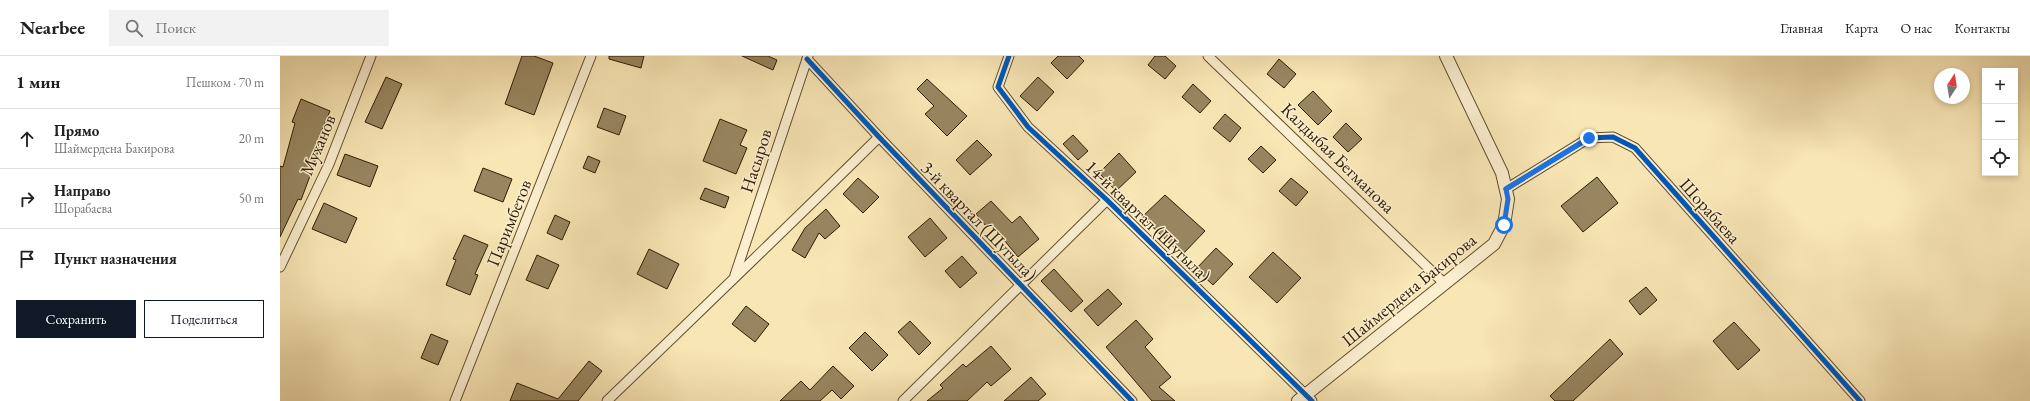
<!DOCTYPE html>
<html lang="ru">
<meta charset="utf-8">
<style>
:root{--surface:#fff;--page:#f2f2f2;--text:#202124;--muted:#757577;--line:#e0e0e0;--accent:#111827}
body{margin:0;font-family:"EB Garamond",serif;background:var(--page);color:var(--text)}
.controls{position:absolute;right:12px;top:12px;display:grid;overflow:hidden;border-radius:0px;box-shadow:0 2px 6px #0003}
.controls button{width:36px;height:36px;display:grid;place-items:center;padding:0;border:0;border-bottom:1px solid var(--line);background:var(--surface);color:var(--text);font:20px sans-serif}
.compass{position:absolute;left:1654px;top:12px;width:36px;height:36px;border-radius:50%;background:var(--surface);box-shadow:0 2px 6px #0003;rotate:12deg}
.stop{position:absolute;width:12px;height:12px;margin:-9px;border:3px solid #1a73e8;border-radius:50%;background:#fff}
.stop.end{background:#1a73e8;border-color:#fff;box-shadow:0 1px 4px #0008}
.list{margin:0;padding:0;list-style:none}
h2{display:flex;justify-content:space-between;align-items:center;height:52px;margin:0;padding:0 16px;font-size:17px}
h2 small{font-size:13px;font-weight:400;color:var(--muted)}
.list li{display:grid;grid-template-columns:26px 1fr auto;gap:12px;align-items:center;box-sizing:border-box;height:60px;padding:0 16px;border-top:1px solid var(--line)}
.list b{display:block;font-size:15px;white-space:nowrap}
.list p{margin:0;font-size:13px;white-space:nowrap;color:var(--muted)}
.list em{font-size:13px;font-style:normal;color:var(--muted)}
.actions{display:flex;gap:8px;padding:12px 16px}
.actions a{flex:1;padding:9px 0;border:1px solid var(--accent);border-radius:0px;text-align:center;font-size:14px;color:var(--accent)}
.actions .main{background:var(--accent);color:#fff}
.icon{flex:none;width:22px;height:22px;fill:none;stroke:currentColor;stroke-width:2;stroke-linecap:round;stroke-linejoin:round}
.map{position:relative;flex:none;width:1750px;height:345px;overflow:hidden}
header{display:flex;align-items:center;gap:24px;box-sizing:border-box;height:56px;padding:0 20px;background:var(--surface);border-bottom:1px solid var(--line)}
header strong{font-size:19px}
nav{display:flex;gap:22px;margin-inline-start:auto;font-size:14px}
.search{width:280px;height:36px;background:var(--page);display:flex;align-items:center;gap:10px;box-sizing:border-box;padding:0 14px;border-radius:0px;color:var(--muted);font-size:15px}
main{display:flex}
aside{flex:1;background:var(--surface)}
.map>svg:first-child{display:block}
.building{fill:#988660;stroke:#2f1d03}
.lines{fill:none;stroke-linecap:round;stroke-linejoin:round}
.minor-casing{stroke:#624f30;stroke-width:11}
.tertiary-casing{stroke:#624f30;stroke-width:14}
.minor{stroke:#fbefcf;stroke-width:9}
.tertiary{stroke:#fbefcf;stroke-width:12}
.cycleway-casing{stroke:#fbefcf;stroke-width:8}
.cycleway{stroke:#0057b8;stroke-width:5}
.route{stroke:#1a73e8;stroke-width:5}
.labels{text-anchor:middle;stroke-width:3;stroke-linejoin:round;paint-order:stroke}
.street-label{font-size:18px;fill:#2f1d03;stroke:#fbefcf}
</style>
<header>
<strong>Nearbee</strong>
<div class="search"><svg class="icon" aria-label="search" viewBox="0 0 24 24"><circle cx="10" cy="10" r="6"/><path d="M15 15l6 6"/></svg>Поиск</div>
<nav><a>Главная</a><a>Карта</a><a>О нас</a><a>Контакты</a></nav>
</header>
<main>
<aside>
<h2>1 мин<small>Пешком · 70 m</small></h2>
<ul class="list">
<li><svg class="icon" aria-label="ahead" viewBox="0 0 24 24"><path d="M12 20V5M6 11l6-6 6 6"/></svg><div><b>Прямо</b><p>Шаймердена Бакирова</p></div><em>20 m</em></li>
<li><svg class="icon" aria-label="right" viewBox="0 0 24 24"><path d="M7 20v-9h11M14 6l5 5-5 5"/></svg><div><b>Направо</b><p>Шорабаева</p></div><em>50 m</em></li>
<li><svg class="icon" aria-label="arrive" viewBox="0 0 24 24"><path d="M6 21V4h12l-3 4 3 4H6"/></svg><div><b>Пункт назначения</b></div></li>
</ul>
<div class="actions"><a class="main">Сохранить</a><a>Поделиться</a></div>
</aside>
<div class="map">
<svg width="1750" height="345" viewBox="0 0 1750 345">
<rect width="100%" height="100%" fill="#f9e6b5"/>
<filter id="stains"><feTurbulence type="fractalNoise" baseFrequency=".005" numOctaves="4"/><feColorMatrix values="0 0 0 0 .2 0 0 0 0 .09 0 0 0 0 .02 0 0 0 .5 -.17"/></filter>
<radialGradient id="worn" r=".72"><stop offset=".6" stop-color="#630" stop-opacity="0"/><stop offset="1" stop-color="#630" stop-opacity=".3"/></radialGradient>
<g class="building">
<polygon points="242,0 254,0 273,7 254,59 225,48"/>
<polygon points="329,0 364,0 361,12 329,3"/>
<polygon points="462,0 488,0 497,4 493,14"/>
<polygon points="778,0 799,0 804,5 787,23 771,7"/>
<polygon points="875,0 885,0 896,10 885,23 868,9"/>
<polygon points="999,3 1016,18 1004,32 987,18"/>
<polygon points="106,21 122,28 102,73 85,66"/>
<polygon points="758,21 774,36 757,55 740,40"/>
<polygon points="647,23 687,60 667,80 645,58 654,50 637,33"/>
<polygon points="913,28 931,45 920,57 902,41"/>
<polygon points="1033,35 1052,55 1038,69 1018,49"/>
<polygon points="21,43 50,55 39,81 42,81 33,112 21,144 18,143 0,181 0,110 3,111 15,67 12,66"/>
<polygon points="324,52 346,60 339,79 317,71"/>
<polygon points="945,58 961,72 950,86 933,72"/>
<polygon points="440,63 467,74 460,89 467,92 456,118 423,105"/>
<polygon points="1066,67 1082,83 1068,96 1053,81"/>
<polygon points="793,79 808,95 798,104 783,88"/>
<polygon points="697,84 712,99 690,119 676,104"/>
<polygon points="981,90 996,104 983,117 968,103"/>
<polygon points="839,97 856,116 836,135 819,117"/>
<polygon points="65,98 98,110 90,131 57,119"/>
<polygon points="308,100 320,105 315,117 303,112"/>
<polygon points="203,112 232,123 223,146 194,135"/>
<polygon points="1317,121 1338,147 1303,176 1281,150"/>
<polygon points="578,122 599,141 583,157 563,138"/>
<polygon points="1011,122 1028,136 1016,150 999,135"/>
<polygon points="425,132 449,141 445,152 420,143"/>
<polygon points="885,139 925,175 902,199 862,161"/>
<polygon points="711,145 732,167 740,160 759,183 738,201 710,167 706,170 696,158"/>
<polygon points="44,147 77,162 66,187 32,173"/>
<polygon points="546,153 560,170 545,183 539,177 525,202 512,194 525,172"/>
<polygon points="275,159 290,166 282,184 267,177"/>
<polygon points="650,162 667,182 645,201 628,181"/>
<polygon points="184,179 208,189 195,218 198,219 190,239 166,229 176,204 173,203"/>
<polygon points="936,192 953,208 933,229 916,213"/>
<polygon points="369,193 399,208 387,233 357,218"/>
<polygon points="993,196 1021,222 997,247 969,221"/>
<polygon points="257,199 279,209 268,233 246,224"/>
<polygon points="682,200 697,217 680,232 665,215"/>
<polygon points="774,213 803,245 791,256 761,225"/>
<polygon points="1366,231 1377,244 1360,259 1349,245"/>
<polygon points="828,233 842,248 818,270 804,254"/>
<polygon points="466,250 489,268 475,286 452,268"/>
<polygon points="856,264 873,283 865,291 891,321 879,331 895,345 872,345 826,291"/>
<polygon points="630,265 651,287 639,299 618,276"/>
<polygon points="1454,266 1480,294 1458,314 1433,285"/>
<polygon points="585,276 608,299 592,315 569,292"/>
<polygon points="151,278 168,285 158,309 141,302"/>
<polygon points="1330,283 1343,298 1293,345 1275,345 1270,340"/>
<polygon points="711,290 731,313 711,330 707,326 687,345 647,345 663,332 660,329 683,308 686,311"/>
<polygon points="309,305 322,315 298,345 230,345 237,327 278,343"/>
<polygon points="553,310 574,330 561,343 552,334 540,345 500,345 521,325 530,334"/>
<polygon points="751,321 766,338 758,345 724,345"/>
</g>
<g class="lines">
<defs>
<g id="minor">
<polyline points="729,0 718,31 748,71 827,144 1032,345"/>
<polyline points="928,0 1165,228"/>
<polyline points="527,3 599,81 852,345"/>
<polyline points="1226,133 1309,82 1333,81 1355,92 1580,345"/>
<polyline points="0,211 49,108 91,0"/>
<polyline points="455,219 528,0"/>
<polyline points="175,345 311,0"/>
<path d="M327 345C418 257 509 170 599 81"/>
<polyline points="623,345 827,144"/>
</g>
<polyline id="tertiary" points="1018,345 1214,188 1224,169 1228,143 1222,117 1166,0"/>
</defs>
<use href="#minor" class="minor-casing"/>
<use href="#tertiary" class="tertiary-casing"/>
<use href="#minor" class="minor"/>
<use href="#tertiary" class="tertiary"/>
<defs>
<g id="cycleway">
<polyline points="729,0 718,31 748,71 827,144 1032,345"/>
<polyline points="527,3 599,81 852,345"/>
<polyline points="1226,133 1309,82 1333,81 1355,92 1580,345"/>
</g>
</defs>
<use href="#cycleway" class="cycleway-casing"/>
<use href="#cycleway" class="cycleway"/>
</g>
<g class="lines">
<polyline class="route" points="1224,169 1228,143 1226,133 1309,82"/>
</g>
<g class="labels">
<g class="street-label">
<text transform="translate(38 89) rotate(-67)" y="6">Муханов</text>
<text transform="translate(1058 102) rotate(44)" y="6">Калдыбая Бегманова</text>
<text transform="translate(476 105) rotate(-72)" y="6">Насыров</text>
<text transform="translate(1430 155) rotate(48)" y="6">Шорабаева</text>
<text transform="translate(699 165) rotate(46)" y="6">3-й квартал (Шугыла)</text>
<text transform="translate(868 165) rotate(44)" y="6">14-й квартал (Шугыла)</text>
<text transform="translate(229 167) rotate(-68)" y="6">Паримбетов</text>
<text transform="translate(1129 234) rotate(-39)" y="6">Шаймердена Бакирова</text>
</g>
</g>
<rect width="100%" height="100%" filter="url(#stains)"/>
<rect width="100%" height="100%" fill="url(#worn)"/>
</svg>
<div class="controls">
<button>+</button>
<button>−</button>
<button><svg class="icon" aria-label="locate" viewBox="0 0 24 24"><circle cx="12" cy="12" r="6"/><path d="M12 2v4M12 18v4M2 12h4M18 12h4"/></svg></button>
</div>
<svg class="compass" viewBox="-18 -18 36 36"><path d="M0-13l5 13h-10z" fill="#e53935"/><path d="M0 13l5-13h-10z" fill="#757577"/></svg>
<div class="stop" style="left:1224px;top:169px"></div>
<div class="stop end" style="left:1309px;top:82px"></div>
</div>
</main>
